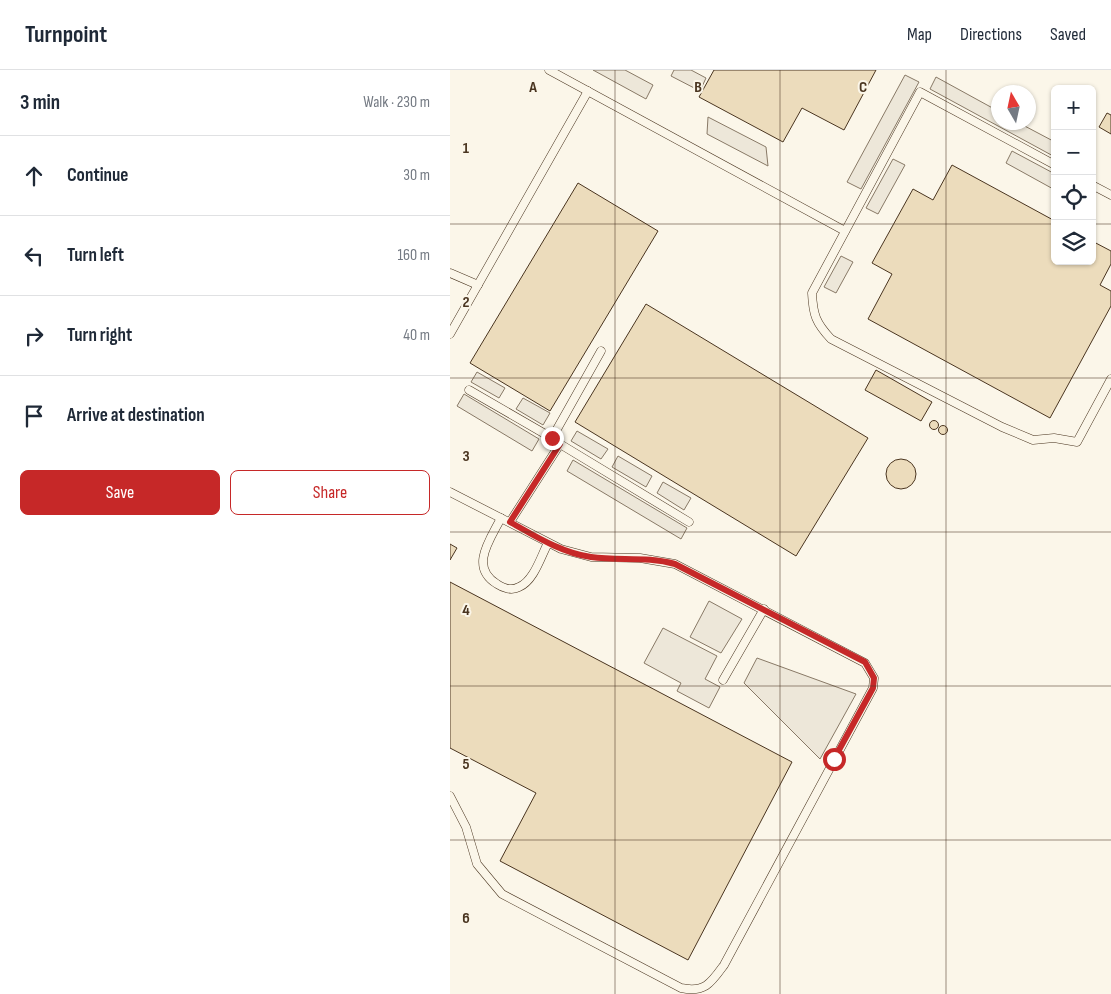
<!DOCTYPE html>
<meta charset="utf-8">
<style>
:root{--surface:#fff;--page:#f2f2f3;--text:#1f2937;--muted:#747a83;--line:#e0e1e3;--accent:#c62828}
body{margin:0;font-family:"Sofia Sans Condensed",sans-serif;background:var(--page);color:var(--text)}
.controls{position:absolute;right:15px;top:15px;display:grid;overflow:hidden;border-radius:8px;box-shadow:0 1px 4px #0004}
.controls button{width:45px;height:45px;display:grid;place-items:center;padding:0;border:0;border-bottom:1px solid var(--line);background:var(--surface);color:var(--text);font:25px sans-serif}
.compass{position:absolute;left:541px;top:15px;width:45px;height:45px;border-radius:50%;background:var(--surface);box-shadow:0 1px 4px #0004;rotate:351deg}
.stop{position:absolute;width:15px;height:15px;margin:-11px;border:4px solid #c62828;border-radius:50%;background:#fff}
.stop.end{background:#c62828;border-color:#fff;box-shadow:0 1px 5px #0008}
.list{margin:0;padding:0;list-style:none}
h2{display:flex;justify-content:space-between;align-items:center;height:65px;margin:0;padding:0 20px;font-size:21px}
h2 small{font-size:16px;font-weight:400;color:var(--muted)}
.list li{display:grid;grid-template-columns:32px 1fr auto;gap:15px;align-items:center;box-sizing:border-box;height:80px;padding:0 20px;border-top:1px solid var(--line)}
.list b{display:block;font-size:19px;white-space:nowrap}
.list em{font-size:16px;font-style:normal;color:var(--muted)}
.actions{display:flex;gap:10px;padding:15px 20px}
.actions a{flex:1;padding:11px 0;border:1px solid var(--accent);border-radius:8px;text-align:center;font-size:18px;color:var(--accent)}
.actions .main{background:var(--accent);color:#fff}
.icon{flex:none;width:28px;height:28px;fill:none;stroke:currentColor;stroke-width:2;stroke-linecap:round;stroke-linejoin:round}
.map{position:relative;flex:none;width:661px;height:924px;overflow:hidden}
header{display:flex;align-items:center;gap:30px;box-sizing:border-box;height:70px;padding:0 25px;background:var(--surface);border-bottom:1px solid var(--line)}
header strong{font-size:24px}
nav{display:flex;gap:28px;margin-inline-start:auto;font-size:18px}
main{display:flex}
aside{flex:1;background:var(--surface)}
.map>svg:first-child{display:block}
.parking{fill:#ede7d9;stroke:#887966}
.building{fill:#ecdcbc;stroke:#4a3520}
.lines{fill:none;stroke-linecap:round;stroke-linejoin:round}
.lane-casing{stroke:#4a3520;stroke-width:9}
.lane{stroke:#fbf6e9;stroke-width:8}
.route{stroke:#c62828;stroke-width:6}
.grid{fill:none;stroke:#4a3520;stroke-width:1;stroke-opacity:0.55}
.grid-label{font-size:16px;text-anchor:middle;font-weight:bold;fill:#4a3520;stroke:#fbf6e9;stroke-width:4;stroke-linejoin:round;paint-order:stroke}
</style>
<header>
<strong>Turnpoint</strong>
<nav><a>Map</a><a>Directions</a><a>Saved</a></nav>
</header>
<main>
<aside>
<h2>3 min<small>Walk · 230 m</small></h2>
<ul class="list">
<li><svg class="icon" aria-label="ahead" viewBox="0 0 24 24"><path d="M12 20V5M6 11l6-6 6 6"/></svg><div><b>Continue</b></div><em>30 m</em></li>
<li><svg class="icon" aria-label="left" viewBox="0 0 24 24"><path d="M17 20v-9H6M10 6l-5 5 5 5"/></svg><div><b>Turn left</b></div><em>160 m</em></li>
<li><svg class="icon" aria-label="right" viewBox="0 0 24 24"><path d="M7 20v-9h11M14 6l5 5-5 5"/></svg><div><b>Turn right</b></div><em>40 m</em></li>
<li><svg class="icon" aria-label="arrive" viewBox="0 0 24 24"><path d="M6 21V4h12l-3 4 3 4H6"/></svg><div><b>Arrive at destination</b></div></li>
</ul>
<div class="actions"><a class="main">Save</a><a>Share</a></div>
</aside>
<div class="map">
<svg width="661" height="924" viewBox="0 0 661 924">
<rect width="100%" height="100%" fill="#fbf6e9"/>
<g class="parking">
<polygon points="143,0 175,0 203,15 196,29"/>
<polygon points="224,0 241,0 256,8 250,21 221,6"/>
<polygon points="455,5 469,12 411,119 397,112"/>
<polygon points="486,7 548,41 548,52 569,53 605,72 605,87 480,19"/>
<polygon points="258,47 316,77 318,96 257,64"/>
<polygon points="562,81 605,104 605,120 556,93"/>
<polygon points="443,89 455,95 428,144 416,138"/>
<polygon points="391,186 403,192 386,223 374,217"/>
<polygon points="27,302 55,318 49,328 21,312"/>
<polygon points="14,324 89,369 82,381 7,336"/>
<polygon points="73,328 100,343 93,355 66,339"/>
<polygon points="127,361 158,379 151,389 121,371"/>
<polygon points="168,386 202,406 196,417 162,397"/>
<polygon points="123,390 237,458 231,469 117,401"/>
<polygon points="213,412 241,428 234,440 207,423"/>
<polygon points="259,531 292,549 271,583 240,567"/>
<polygon points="213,558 267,586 255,609 270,617 259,638 227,621 231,613 194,593"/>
<polygon points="307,588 406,624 370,689 294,613"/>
</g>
<g class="building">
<polygon points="264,0 426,0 394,60 352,38 333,72 249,27"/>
<polygon points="657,43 661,45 661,64 649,57"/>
<polygon points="502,95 605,151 605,191 642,191 642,171 661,181 661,194 650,215 661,221 661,236 600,348 418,249 442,204 422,193 463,119 483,130"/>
<polygon points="128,113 208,161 100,341 20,293"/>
<polygon points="196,234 418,368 346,486 125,352"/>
<polygon points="426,300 482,332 471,351 415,320"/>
<circle cx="484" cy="355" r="4.5"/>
<circle cx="493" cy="360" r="4.5"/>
<circle cx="451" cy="404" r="15"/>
<polygon points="0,474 7,478 0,490"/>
<polygon points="0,512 342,692 238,890 50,791 86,723 0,678"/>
</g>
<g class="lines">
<defs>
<g id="lane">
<polyline points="99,0 395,161"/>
<path d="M605 95 470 22 362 223C363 245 366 253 381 269L552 357 583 370 604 368 627 372 661 309"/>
<polyline points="642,115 661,125"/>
<polyline points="0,203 28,215"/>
<polyline points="0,264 138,21"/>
<polyline points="19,320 102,368"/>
<polyline points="110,374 239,452"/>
<path d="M0 422 111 479 141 487 190 488 225 494 415 593 424 608 423 618 274 895C261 913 255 923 231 918L52 824 27 794 16 757 0 726"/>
<path d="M51 448C40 470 19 497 47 514 53 518 62 521 69 517 84 511 91 486 98 473"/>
<polyline points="60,452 110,374 102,368 151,281"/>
<polyline points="273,610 314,539"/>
</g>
</defs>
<use href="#lane" class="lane-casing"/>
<use href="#lane" class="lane"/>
</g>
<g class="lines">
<path class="route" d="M102 368 110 374 60 452C85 466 112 483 141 487 169 491 197 486 225 494L415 592 424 608 423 618 384 689"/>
</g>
<path class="grid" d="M165 0V924M330 0V924M496 0V924M0 154H605M642 154H661M0 308H661M0 462H661M0 616H661M0 770H661"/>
<g class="grid-label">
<text x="83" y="22">A</text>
<text x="248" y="22">B</text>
<text x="413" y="22">C</text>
<text x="16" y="83">1</text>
<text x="16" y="237">2</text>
<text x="16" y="391">3</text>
<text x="16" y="545">4</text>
<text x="16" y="699">5</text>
<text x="16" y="853">6</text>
</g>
</svg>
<div class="controls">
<button>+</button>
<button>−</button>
<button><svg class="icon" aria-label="locate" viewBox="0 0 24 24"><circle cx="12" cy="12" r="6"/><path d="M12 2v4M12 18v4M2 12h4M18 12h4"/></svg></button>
<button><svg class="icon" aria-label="layers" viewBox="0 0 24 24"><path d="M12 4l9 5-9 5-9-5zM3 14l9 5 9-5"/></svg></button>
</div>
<svg class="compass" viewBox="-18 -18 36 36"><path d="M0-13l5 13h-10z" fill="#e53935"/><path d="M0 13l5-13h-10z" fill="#747a83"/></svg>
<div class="stop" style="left:384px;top:689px"></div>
<div class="stop end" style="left:102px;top:368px"></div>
</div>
</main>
